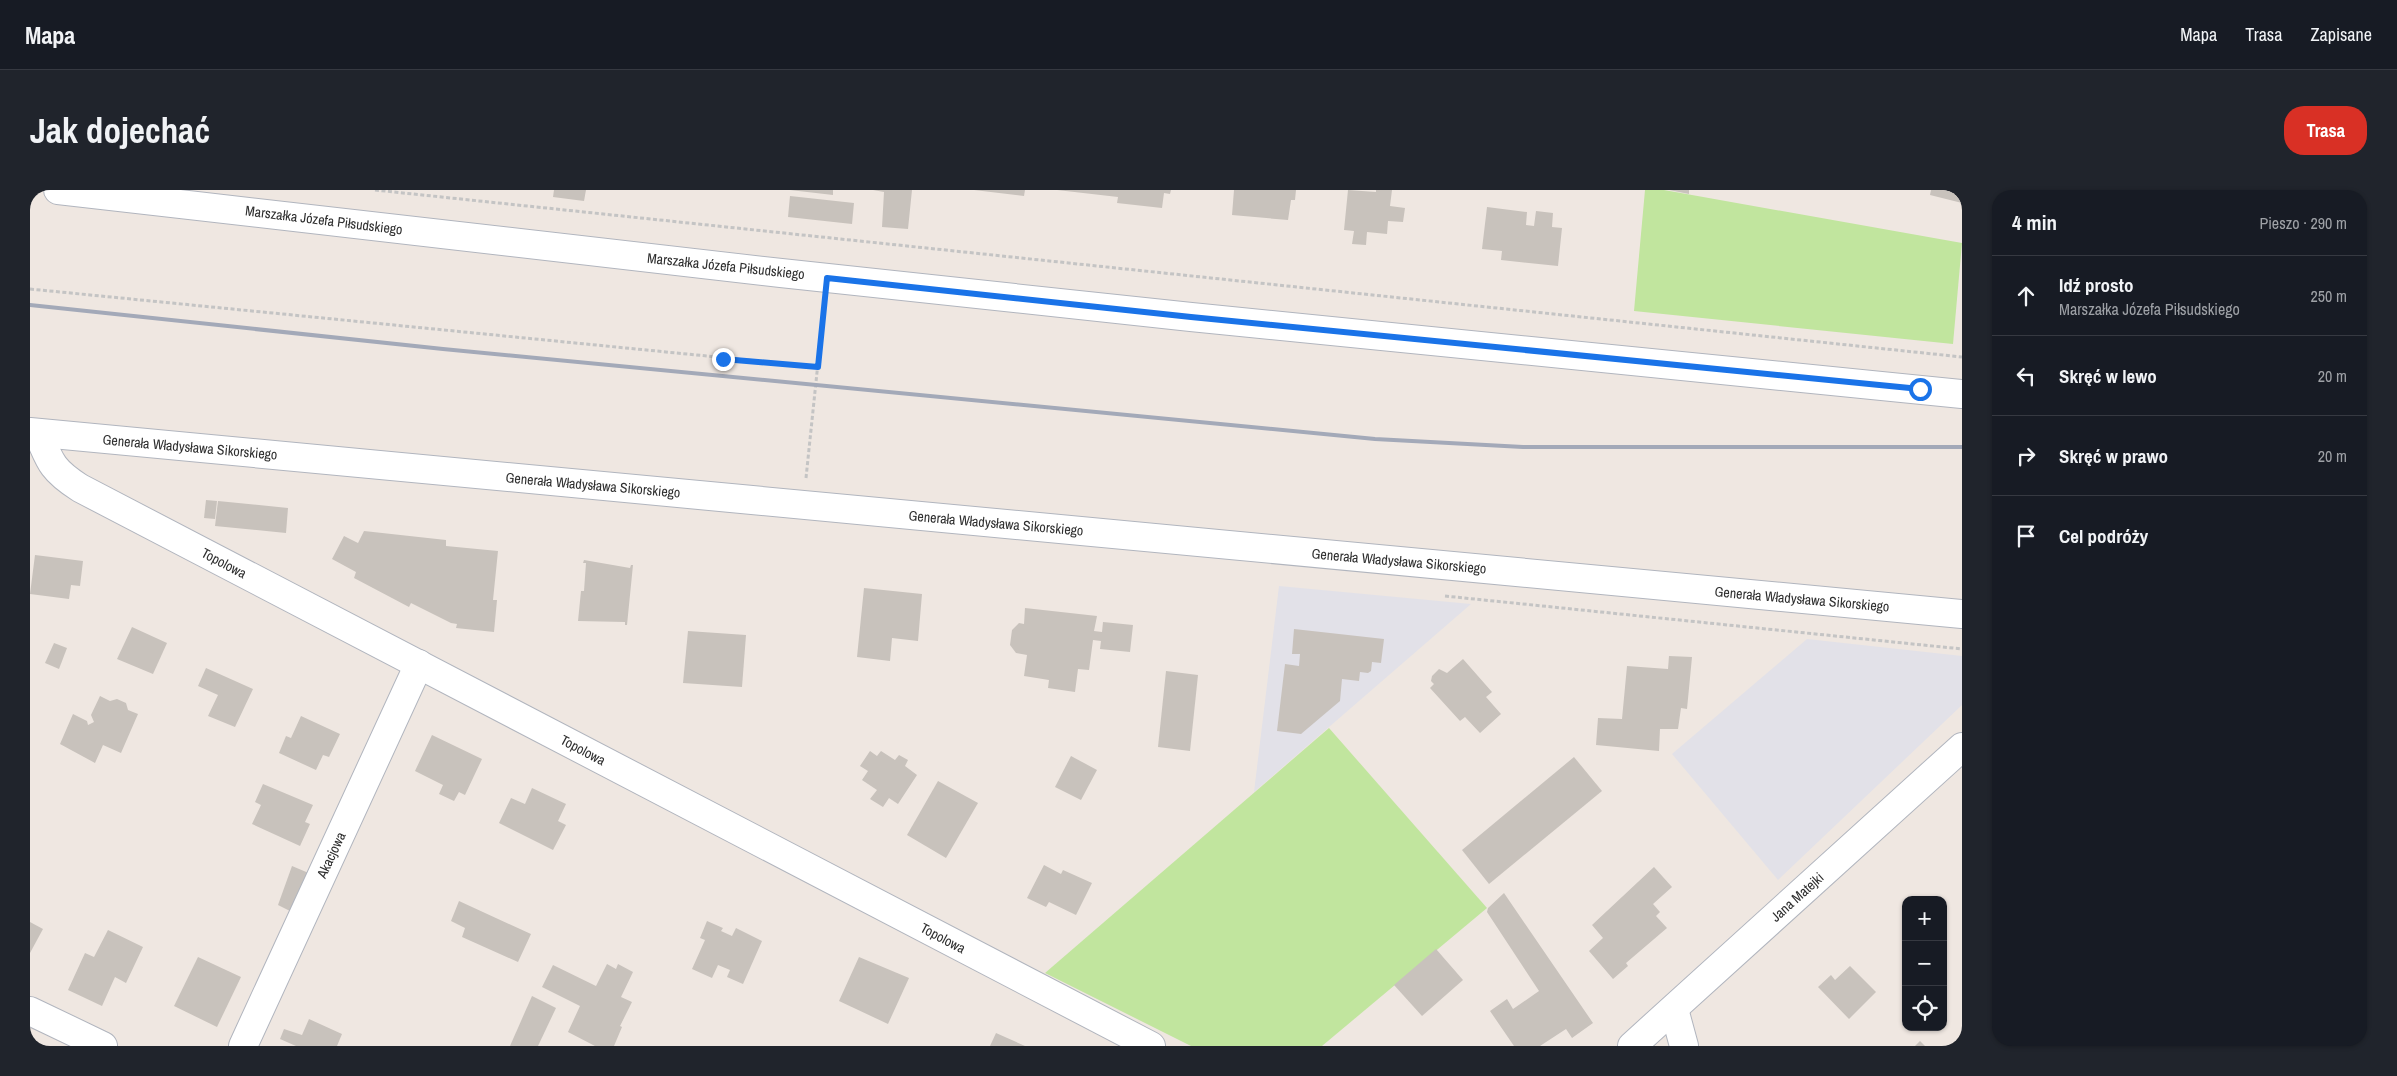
<!DOCTYPE html>
<html lang="pl">
<meta charset="utf-8">
<style>
:root{--surface:#171b24;--page:#20242c;--text:#f1f3f6;--muted:#9ea1a6;--line:#363941;--accent:#d93025}
body{margin:0;font-family:"Archivo Narrow",sans-serif;background:var(--page);color:var(--text)}
.controls{position:absolute;right:15px;bottom:15px;display:grid;overflow:hidden;border-radius:10px;box-shadow:0 1px 4px #0004}
.controls button{width:45px;height:45px;display:grid;place-items:center;padding:0;border:0;border-bottom:1px solid var(--line);background:var(--surface);color:var(--text);font:25px sans-serif}
.stop{position:absolute;width:15px;height:15px;margin:-11px;border:4px solid #1a73e8;border-radius:50%;background:#fff}
.stop.end{background:#1a73e8;border-color:#fff;box-shadow:0 1px 5px #0008}
.list{margin:0;padding:0;list-style:none}
h2{display:flex;justify-content:space-between;align-items:center;height:65px;margin:0;padding:0 20px;font-size:21px}
h2 small{font-size:16px;font-weight:400;color:var(--muted)}
.list li{display:grid;grid-template-columns:32px 1fr auto;gap:15px;align-items:center;box-sizing:border-box;height:80px;padding:0 20px;border-top:1px solid var(--line)}
.list b{display:block;font-size:19px;white-space:nowrap}
.list p{margin:0;font-size:16px;white-space:nowrap;color:var(--muted)}
.list em{font-size:16px;font-style:normal;color:var(--muted)}
.icon{flex:none;width:28px;height:28px;fill:none;stroke:currentColor;stroke-width:2;stroke-linecap:round;stroke-linejoin:round}
.map{position:relative;flex:none;width:1932px;height:856px;overflow:hidden;border-radius:20px}
header{display:flex;align-items:center;gap:30px;box-sizing:border-box;height:70px;padding:0 25px;background:var(--surface);border-bottom:1px solid var(--line)}
header strong{font-size:24px}
nav{display:flex;gap:28px;margin-inline-start:auto;font-size:18px}
.intro{display:flex;align-items:center;justify-content:space-between;box-sizing:border-box;height:120px;padding:0 30px}
h1{margin:0;font-size:35px}
.button{padding:12px 22px;border-radius:20px;background:var(--accent);color:#fff;font-size:18px;font-weight:700}
main{display:flex;gap:30px;padding:0 30px}
aside{flex:1;background:var(--surface);border-radius:20px;box-shadow:0 1px 4px #0004}
.map>svg:first-child{display:block}
.industrial{fill:#e2e1e8}
.green{fill:#c1e59e}
.building{fill:#c8c2bc}
.lines{fill:none;stroke-linecap:round;stroke-linejoin:round}
.street-casing{stroke:#b1b5be;stroke-width:30}
.secondary-casing{stroke:#b1b5be;stroke-width:30}
.path{stroke:#c4c4c4;stroke-width:3;stroke-dasharray:4 2.5;stroke-linecap:butt}
.street{stroke:#fff;stroke-width:28}
.secondary{stroke:#fff;stroke-width:28}
.rail{stroke:#a3a9b8;stroke-width:4}
.route{stroke:#1a73e8;stroke-width:6}
.labels{text-anchor:middle;stroke-width:5;stroke-linejoin:round;paint-order:stroke}
.street-label{font-size:14px;fill:#2e2e2e;stroke:#fff}
</style>
<header>
<strong>Mapa</strong>
<nav><a>Mapa</a><a>Trasa</a><a>Zapisane</a></nav>
</header>
<div class="intro"><h1>Jak dojechać</h1><a class="button">Trasa</a></div>
<main>
<div class="map">
<svg width="1932" height="856" viewBox="0 0 1932 856">
<rect width="100%" height="100%" fill="#efe7e1"/>
<g class="industrial">
<polygon points="1249,396 1441,414 1224,602"/>
<polygon points="1777,449 1932,466 1932,515 1748,690 1642,564"/>
</g>
<g class="green">
<polygon points="1615,0 1634,0 1932,53 1923,154 1604,121"/>
<polygon points="1299,538 1457,718 1292,856 1161,856 1015,783"/>
</g>
<g class="building">
<polygon points="524,0 556,0 554,11 523,7"/>
<polygon points="760,0 803,0 803,5"/>
<polygon points="843,0 882,0 878,39 852,37 854,2"/>
<polygon points="944,0 995,0 994,6"/>
<polygon points="1027,0 1141,0 1140,4 1134,3 1132,18 1087,13 1088,7"/>
<polygon points="1204,0 1266,0 1265,10 1261,10 1258,30 1202,25"/>
<polygon points="1318,0 1346,2 1346,0 1362,0 1360,16 1375,18 1373,32 1358,31 1357,44 1337,42 1336,55 1322,54 1324,41 1314,40"/>
<polygon points="1639,0 1659,0 1659,4"/>
<polygon points="1901,0 1932,0 1932,13 1900,5"/>
<polygon points="760,6 824,13 822,34 758,27"/>
<polygon points="1457,17 1497,22 1496,35 1504,36 1506,21 1523,23 1522,37 1532,38 1528,76 1471,70 1472,61 1452,59"/>
<polygon points="176,310 187,311 185,329 174,328"/>
<polygon points="188,311 258,318 256,343 185,336"/>
<polygon points="334,341 416,350 416,356 468,361 463,410 467,410 464,442 426,438 427,434 421,433 381,413 379,417 324,388 326,382 302,369 314,346 328,353"/>
<polygon points="5,365 53,371 50,396 41,395 39,409 0,404"/>
<polygon points="554,370 600,378 601,375 603,375 597,435 595,435 595,432 548,431 551,401 554,401 556,373 553,373"/>
<polygon points="834,398 892,404 888,451 862,448 860,471 827,467"/>
<polygon points="995,418 1067,426 1064,441 1072,442 1073,432 1103,435 1100,462 1070,459 1071,451 1063,450 1059,480 1048,479 1045,502 1018,498 1019,490 994,486 997,465 986,463 980,455 982,440 989,433 994,434"/>
<polygon points="102,437 137,453 123,484 87,469"/>
<polygon points="1264,439 1354,449 1351,473 1342,472 1341,481 1338,483 1330,482 1329,491 1312,489 1310,511 1271,544 1247,541 1255,474 1269,476 1270,464 1262,464"/>
<polygon points="658,441 716,445 712,497 653,493"/>
<polygon points="24,453 37,458 29,479 15,473"/>
<polygon points="1639,466 1662,467 1657,519 1651,518 1648,539 1630,539 1629,561 1566,555 1568,528 1592,529 1597,476 1638,479"/>
<polygon points="1433,469 1462,502 1456,507 1471,524 1450,543 1435,527 1430,531 1400,498 1404,494 1401,491 1402,486 1409,479 1417,483"/>
<polygon points="176,478 223,499 205,537 178,526 188,505 168,496"/>
<polygon points="1136,481 1168,485 1160,561 1128,557"/>
<polygon points="70,506 80,511 87,509 96,513 98,520 108,524 91,563 73,555 65,573 30,554 43,524 57,531 58,535 64,532 61,525"/>
<polygon points="271,526 310,544 299,567 293,565 286,580 249,563 256,546 261,548"/>
<polygon points="402,545 452,569 435,605 429,602 424,611 409,604 413,595 385,581"/>
<polygon points="840,561 847,566 851,561 865,570 869,565 878,570 875,576 887,585 868,614 859,608 853,617 840,609 847,600 832,590 838,581 830,576"/>
<polygon points="1041,566 1067,580 1051,610 1025,597"/>
<polygon points="1544,567 1572,601 1459,694 1432,660"/>
<polygon points="908,591 948,613 916,668 877,645"/>
<polygon points="233,594 283,615 275,632 280,634 270,656 222,634 231,615 225,612"/>
<polygon points="502,598 536,614 528,631 536,635 523,660 469,633 481,608 495,614"/>
<polygon points="1014,675 1031,684 1033,680 1062,693 1046,725 1019,712 1016,717 997,708"/>
<polygon points="262,676 281,684 264,723 248,715"/>
<polygon points="1624,677 1642,697 1623,714 1630,722 1626,726 1637,738 1596,773 1598,776 1583,789 1559,761 1573,748 1562,735"/>
<polygon points="1474,703 1563,833 1542,848 1536,839 1510,856 1484,856 1460,821 1477,809 1483,819 1509,801 1457,722 1458,718"/>
<polygon points="429,711 501,744 488,772 432,747 435,738 421,731"/>
<polygon points="677,731 693,738 691,741 702,746 706,738 732,751 713,794 697,787 700,780 688,775 682,788 662,779 675,750 670,748"/>
<polygon points="0,732 13,739 0,763"/>
<polygon points="78,740 113,757 96,793 85,787 72,816 38,800 55,763 64,767"/>
<polygon points="1406,759 1433,790 1392,826 1364,795"/>
<polygon points="168,767 211,787 187,837 144,816"/>
<polygon points="829,767 879,788 858,834 809,811"/>
<polygon points="577,774 586,779 588,774 603,782 591,807 602,812 590,836 592,837 584,856 565,856 538,842 550,816 512,797 523,775 566,796"/>
<polygon points="1820,776 1846,802 1819,829 1788,797 1801,785 1805,790"/>
<polygon points="502,806 526,818 508,856 480,856"/>
<polygon points="279,829 312,844 307,856 266,856 250,849 254,839 272,845"/>
<polygon points="966,843 995,856 960,856"/>
<polygon points="1890,851 1895,856 1885,856"/>
</g>
<g class="lines">
<defs>
<g id="street">
<path d="M8 243C20 272 22 280 50 298L1121 856"/>
<polyline points="1644,819 1654,856"/>
<polyline points="0,821 73,856"/>
<polyline points="213,856 389,474"/>
<polyline points="1602,856 1932,557"/>
</g>
<g id="secondary">
<polyline points="28,0 751,83 1161,127 1932,204"/>
<polyline points="0,242 1932,424"/>
</g>
</defs>
<use href="#street" class="street-casing"/>
<use href="#secondary" class="secondary-casing"/>
<g class="path">
<polyline points="345,0 1932,167"/>
<polyline points="0,99 788,177"/>
<polyline points="776,288 794,115"/>
<polyline points="1415,406 1932,459"/>
</g>
<use href="#street" class="street"/>
<use href="#secondary" class="secondary"/>
<polyline class="rail" points="0,115 413,159 1345,249 1493,257 1932,257"/>
</g>
<g class="lines">
<polyline class="route" points="693,169 788,177 797,88 1161,127 1890,199"/>
</g>
<g class="labels">
<g class="street-label">
<text transform="translate(294 30) rotate(7)" y="5">Marszałka Józefa Piłsudskiego</text>
<text transform="translate(696 76) rotate(6)" y="5">Marszałka Józefa Piłsudskiego</text>
<text transform="translate(160 257) rotate(5)" y="5">Generała Władysława Sikorskiego</text>
<text transform="translate(563 295) rotate(5)" y="5">Generała Władysława Sikorskiego</text>
<text transform="translate(966 333) rotate(5)" y="5">Generała Władysława Sikorskiego</text>
<text transform="translate(1369 371) rotate(5)" y="5">Generała Władysława Sikorskiego</text>
<text transform="translate(194 373) rotate(28)" y="5">Topolowa</text>
<text transform="translate(1772 409) rotate(5)" y="5">Generała Władysława Sikorskiego</text>
<text transform="translate(553 560) rotate(28)" y="5">Topolowa</text>
<text transform="translate(301 665) rotate(-65)" y="5">Akacjowa</text>
<text transform="translate(1767 707) rotate(-42)" y="5">Jana Matejki</text>
<text transform="translate(913 748) rotate(28)" y="5">Topolowa</text>
</g>
</g>
</svg>
<div class="controls">
<button>+</button>
<button>−</button>
<button><svg class="icon" aria-label="locate" viewBox="0 0 24 24"><circle cx="12" cy="12" r="6"/><path d="M12 2v4M12 18v4M2 12h4M18 12h4"/></svg></button>
</div>
<div class="stop" style="left:1890px;top:199px"></div>
<div class="stop end" style="left:693px;top:169px"></div>
</div>
<aside>
<h2>4 min<small>Pieszo · 290 m</small></h2>
<ul class="list">
<li><svg class="icon" aria-label="ahead" viewBox="0 0 24 24"><path d="M12 20V5M6 11l6-6 6 6"/></svg><div><b>Idź prosto</b><p>Marszałka Józefa Piłsudskiego</p></div><em>250 m</em></li>
<li><svg class="icon" aria-label="left" viewBox="0 0 24 24"><path d="M17 20v-9H6M10 6l-5 5 5 5"/></svg><div><b>Skręć w lewo</b></div><em>20 m</em></li>
<li><svg class="icon" aria-label="right" viewBox="0 0 24 24"><path d="M7 20v-9h11M14 6l5 5-5 5"/></svg><div><b>Skręć w prawo</b></div><em>20 m</em></li>
<li><svg class="icon" aria-label="arrive" viewBox="0 0 24 24"><path d="M6 21V4h12l-3 4 3 4H6"/></svg><div><b>Cel podróży</b></div></li>
</ul>
</aside>
</main>
